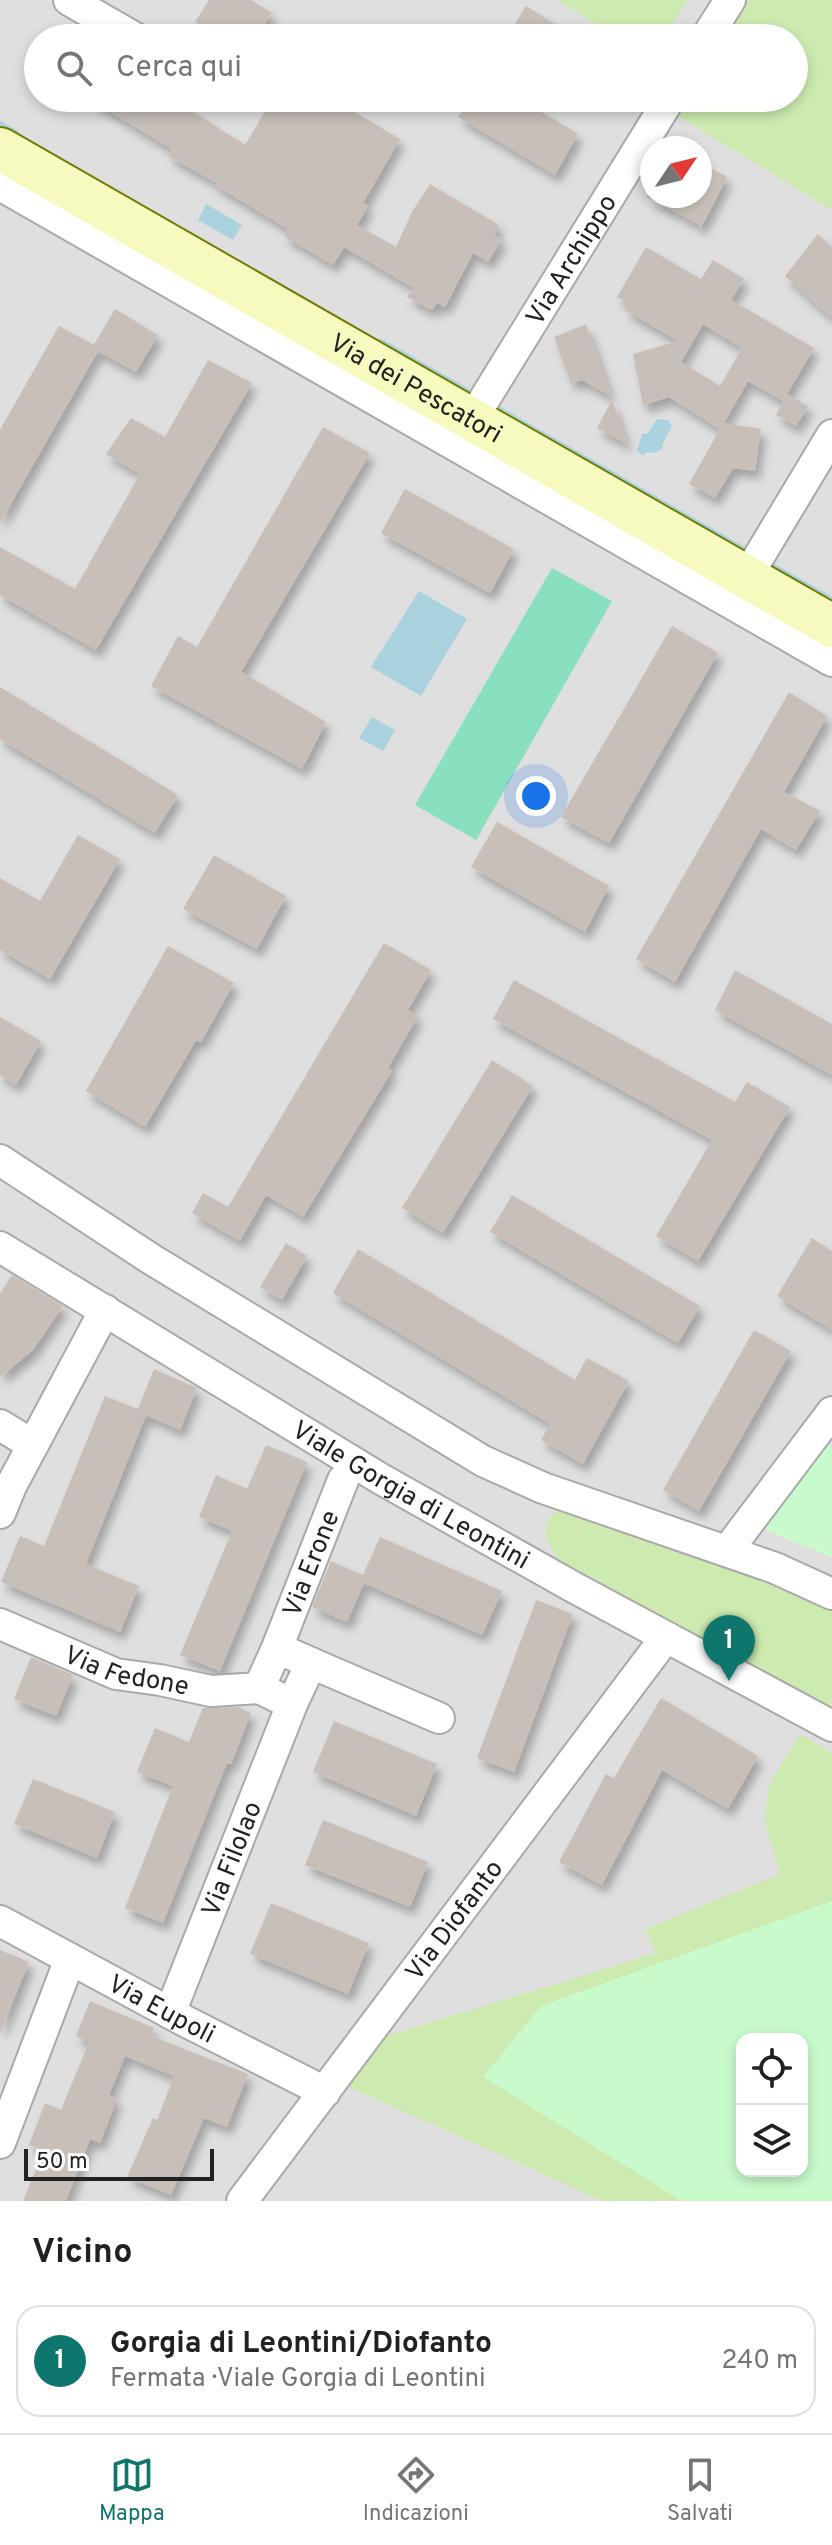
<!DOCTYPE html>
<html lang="it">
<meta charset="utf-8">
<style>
:root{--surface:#fff;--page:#f6f6f6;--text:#202124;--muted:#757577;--line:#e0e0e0;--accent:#0f766e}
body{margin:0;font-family:Overpass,sans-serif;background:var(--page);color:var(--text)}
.controls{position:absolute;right:24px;bottom:24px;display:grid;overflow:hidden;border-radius:16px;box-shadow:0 4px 12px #0003}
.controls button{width:72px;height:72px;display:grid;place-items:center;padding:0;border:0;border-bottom:2px solid var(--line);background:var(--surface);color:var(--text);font:40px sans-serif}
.compass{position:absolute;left:640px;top:136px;width:72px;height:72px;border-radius:50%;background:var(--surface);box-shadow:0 4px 12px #0003;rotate:55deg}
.scale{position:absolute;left:24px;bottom:20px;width:190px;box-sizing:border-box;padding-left:8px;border:4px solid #222;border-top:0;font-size:22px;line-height:28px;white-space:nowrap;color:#222;-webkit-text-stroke:6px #fff;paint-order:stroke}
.you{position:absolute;left:536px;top:796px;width:28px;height:28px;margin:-20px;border:6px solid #fff;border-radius:50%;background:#1a73e8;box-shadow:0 0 0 12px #1a73e833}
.badge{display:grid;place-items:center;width:52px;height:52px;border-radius:50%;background:var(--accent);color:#fff;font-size:26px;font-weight:700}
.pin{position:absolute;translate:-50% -66px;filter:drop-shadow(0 2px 4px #0008)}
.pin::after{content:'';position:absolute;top:42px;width:28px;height:24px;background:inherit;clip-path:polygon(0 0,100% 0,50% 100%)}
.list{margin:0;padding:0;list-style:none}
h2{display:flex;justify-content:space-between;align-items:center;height:104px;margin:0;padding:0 32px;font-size:34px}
h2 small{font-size:26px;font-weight:400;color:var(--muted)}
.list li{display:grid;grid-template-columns:52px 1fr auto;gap:24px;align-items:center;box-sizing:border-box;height:112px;margin:0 16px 16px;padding:0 16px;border:2px solid var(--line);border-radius:24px}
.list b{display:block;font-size:30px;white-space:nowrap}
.list p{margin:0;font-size:26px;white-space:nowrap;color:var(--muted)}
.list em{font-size:26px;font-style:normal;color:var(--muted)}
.icon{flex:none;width:44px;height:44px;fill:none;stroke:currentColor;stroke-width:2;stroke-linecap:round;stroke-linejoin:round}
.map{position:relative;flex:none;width:832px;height:2201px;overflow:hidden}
.search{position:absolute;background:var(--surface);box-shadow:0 4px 12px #0003;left:24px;right:24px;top:24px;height:88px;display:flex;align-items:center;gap:20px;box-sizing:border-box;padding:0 28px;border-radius:44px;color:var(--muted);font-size:30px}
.sheet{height:232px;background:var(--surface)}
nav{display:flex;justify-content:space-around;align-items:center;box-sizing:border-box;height:112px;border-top:2px solid var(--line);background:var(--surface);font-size:22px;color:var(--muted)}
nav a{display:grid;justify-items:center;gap:4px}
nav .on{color:var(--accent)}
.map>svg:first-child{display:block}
.residential{fill:#e0dfdf;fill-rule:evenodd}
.grass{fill:#cdebb0;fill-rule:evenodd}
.park{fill:#c8facc;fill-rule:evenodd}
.pitch{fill:#88e0be}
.water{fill:#aad3df}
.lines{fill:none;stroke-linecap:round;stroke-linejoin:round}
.stream{stroke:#aad3df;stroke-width:8}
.building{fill:#c7bfb8;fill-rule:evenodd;filter:url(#shadow)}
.street-casing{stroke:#a9a9a9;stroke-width:34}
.secondary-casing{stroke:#707d05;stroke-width:46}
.street{stroke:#fff;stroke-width:30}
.secondary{stroke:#f7fabf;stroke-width:42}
.labels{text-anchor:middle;stroke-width:7;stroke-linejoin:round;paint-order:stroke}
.street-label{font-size:26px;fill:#222;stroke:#fff}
</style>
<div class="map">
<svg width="832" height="2201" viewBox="0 0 832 2201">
<defs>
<filter id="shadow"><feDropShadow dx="5" dy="8" stdDeviation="4" flood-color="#0004"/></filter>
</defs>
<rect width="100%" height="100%" fill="#f2efe9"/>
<path class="residential" d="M0 0H832V2201H0ZM38 38H794V98H38ZM652 148H700V196H652ZM742 2039H802V2171H742Z"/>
<g class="grass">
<polygon points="557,0 687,0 663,38 619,38"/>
<polygon points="746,0 832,0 832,210 676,115 687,98 794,98 794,38 723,38"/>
<path d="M561 1508 832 1602V1710L561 1561C545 1544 537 1523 561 1508Z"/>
<path d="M800 1734 832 1753V2201H603L349 2087 387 2036 656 1953 645 1929 780 1874 764 1819 770 1783ZM742 2039H802V2171H742Z"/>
</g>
<g class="park">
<polygon points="826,1443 832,1448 832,1557 762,1529"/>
<path d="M832 1901V2201H682L483 2077 541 2006ZM742 2039H802V2171H742Z"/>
</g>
<polygon class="pitch" points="552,568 612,601 476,840 415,805"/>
<g class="water">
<polygon points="206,204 242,225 233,240 198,220"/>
<polygon points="657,419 668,420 672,426 662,445 663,448 655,453 646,452 643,456 637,451 642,434 648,433"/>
<polygon points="419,591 467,619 421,696 371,667"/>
<polygon points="372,717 395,730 383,751 359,738"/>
</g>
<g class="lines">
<g class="stream">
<polyline points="0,125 15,134"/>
<polyline points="381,343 477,398"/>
<polyline points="489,405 751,555"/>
<polyline points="763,562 832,601"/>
</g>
</g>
<g class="building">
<polygon points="209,0 251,0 272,13 256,38 220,38 195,22"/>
<polygon points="526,6 577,38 506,38"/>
<polygon points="87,98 172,98 245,145 273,98 331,98 400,139 363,203 368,206 357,225 396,247 412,212 430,184 499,225 494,235 502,239 488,262 473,253 445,307 437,303 432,310 407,297 414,288 344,247 333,265 284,236 288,229 215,185 217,183 168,156 172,149"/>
<polygon points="470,98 519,98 578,134 555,175 458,117"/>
<polygon points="700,162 727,177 700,230 700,225 645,196 700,196"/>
<polygon points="818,234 832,247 832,318 785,276"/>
<path d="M646 247 701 279 713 260 744 279 731 300 814 348 787 394 808 406 796 426 776 415 783 401 748 381 724 423 761 429 755 471 733 468 715 498 689 484 720 429 669 397 643 405 633 354 678 341 625 310 628 303 617 297ZM703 324 742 348 720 386 681 362Z"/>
<polygon points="115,309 158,335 136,372 98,351 0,523 0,430 59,326 94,345"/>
<polygon points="586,324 611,396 582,380 571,383 554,337"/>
<polygon points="208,360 252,383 96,650 0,595 0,547 75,589 140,474 106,454 131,418 165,437"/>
<polygon points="612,400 627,444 597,428"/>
<polygon points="323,427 370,453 241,672 326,722 302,769 151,686 178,636 197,647"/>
<polygon points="405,489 514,549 490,593 381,533"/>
<polygon points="672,626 718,653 609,843 561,817"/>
<polygon points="0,687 178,795 155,833 0,739"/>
<polygon points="789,692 827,716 784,792 820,811 796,850 761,829 675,982 636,959"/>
<polygon points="497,822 609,886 585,932 471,867"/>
<polygon points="78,835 120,859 50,979 0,950 0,878 40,901"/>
<polygon points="214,855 286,896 257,949 183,909"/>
<polygon points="384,943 431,970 408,1010 418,1016 388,1068 392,1071 303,1217 266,1195 240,1241 192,1213 203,1193 228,1207"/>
<polygon points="168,946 234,983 201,1042 196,1040 145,1127 86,1091"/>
<polygon points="735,970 832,1024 832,1075 715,1010"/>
<polygon points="514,980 735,1102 747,1082 790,1107 698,1261 656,1236 712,1140 493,1019"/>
<polygon points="0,1017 41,1041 16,1085 0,1075"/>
<polygon points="492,1060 533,1086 443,1233 402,1208"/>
<polygon points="512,1195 700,1306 678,1343 490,1232"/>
<polygon points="812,1238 832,1251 832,1330 777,1296"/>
<polygon points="286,1243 307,1256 282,1300 260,1287"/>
<polygon points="358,1249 575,1380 587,1358 629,1381 583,1464 541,1440 550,1424 333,1293"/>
<polygon points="12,1275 63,1306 33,1350 0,1377 0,1294"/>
<polygon points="754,1330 791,1351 699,1511 663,1490"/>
<polygon points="154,1369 197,1388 180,1430 146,1415 86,1564 139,1586 120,1632 1,1582 20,1536 44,1546 105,1396 138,1409"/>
<polygon points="266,1445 307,1462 220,1671 180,1655 232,1531 199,1517 216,1475 247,1489"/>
<polygon points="380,1537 502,1591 482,1635 364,1583 347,1622 312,1607 331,1561 363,1575"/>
<polygon points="536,1600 573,1614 514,1772 477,1758"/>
<polygon points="31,1657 73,1675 56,1716 14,1699"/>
<polygon points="661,1698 758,1756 728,1809 662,1770 602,1885 559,1862 606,1774 614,1778"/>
<polygon points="238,1707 251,1713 231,1764 227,1763 163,1923 125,1908 173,1786 137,1772 155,1728 189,1742 203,1708"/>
<polygon points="334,1721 437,1764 416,1816 313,1772"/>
<polygon points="33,1779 115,1812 97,1858 14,1824"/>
<polygon points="323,1820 428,1862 410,1907 305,1865"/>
<polygon points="271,1903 369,1943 348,1994 250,1954"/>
<polygon points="0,1950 29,1962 1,2031 0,2031"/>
<polygon points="90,2001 154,2028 151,2036 248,2074 227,2127 204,2118 171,2195 127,2177 153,2118 157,2120 174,2076 125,2056 109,2095 117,2099 100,2143 90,2139 66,2201 23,2201 44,2150 29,2145 45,2103 61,2110 89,2042 76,2036"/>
</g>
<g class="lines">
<defs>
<g id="street">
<polyline points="69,0 135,38"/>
<polyline points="706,38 730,0"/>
<polyline points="0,185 832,661"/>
<path id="s1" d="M471 421 670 98"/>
<polyline points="746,578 832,435"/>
<polyline points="0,1160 151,1259 483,1461 543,1488 775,1568 832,1594"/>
<path id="s2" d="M0 1247 381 1479 575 1588 832 1726"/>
<polyline points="0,1425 33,1445"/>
<polyline points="0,1513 11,1486 105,1310"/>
<polyline points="727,1551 832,1412"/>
<path id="s3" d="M0 1624 116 1674 160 1680 211 1691 259 1688"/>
<path id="s4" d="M277 1648 311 1663 292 1704 259 1688 277 1648 343 1480"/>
<polyline points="311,1663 439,1718"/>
<path id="s5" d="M0 1921 183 2020 325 2092"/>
<path id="s6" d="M170 2013 292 1704"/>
<polyline points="0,2143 70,1959"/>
<path id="s7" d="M242 2201 666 1637"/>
</g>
<g id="secondary">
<path id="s8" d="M0 149 832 626"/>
</g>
</defs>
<use href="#street" class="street-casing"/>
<use href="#secondary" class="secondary-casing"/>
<use href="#street" class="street"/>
<use href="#secondary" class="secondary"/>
</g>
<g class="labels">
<g class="street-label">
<text dy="9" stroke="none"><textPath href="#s1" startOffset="190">Via Archippo</textPath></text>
<text dy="9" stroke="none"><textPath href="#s8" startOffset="480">Via dei Pescatori</textPath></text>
<text dy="9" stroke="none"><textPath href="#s2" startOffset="480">Viale Gorgia di Leontini</textPath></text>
<text dy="9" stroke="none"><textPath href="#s4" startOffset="254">Via Erone</textPath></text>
<text dy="9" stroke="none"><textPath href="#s3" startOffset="136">Via Fedone</textPath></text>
<text dy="9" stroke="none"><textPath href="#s6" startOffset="166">Via Filolao</textPath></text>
<text dy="9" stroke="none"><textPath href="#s7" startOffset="352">Via Diofanto</textPath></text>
<text dy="9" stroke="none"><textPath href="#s5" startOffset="184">Via Eupoli</textPath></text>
</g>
</g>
</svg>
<div class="controls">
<button><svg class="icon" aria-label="locate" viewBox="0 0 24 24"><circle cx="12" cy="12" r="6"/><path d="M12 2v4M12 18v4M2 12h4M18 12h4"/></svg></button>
<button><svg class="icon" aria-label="layers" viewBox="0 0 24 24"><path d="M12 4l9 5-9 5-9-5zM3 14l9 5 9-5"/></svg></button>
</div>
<svg class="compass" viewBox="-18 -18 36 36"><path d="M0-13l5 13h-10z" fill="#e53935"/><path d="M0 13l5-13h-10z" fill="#757577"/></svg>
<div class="scale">50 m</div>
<div class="you"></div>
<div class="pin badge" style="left:729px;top:1681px">1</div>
<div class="search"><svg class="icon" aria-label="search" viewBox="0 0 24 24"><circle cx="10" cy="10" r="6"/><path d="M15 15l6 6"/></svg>Cerca qui</div>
</div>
<section class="sheet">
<h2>Vicino<small></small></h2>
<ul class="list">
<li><span class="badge">1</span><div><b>Gorgia di Leontini/Diofanto</b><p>Fermata · Viale Gorgia di Leontini</p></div><em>240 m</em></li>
</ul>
</section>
<nav>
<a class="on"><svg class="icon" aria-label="map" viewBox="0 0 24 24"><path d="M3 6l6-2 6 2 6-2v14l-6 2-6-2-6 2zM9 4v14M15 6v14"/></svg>Mappa</a>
<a><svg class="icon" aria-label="directions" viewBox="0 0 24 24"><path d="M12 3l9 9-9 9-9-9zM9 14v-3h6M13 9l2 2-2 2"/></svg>Indicazioni</a>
<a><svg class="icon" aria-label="saved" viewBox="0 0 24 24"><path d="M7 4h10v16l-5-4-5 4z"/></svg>Salvati</a>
</nav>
